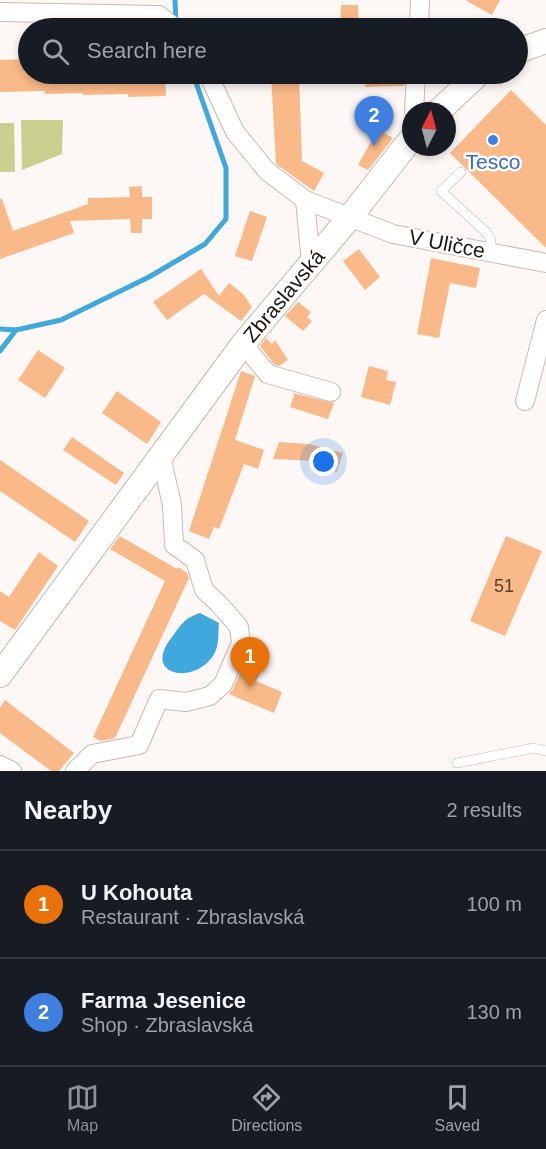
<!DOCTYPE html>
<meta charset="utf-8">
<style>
:root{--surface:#171b24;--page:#242831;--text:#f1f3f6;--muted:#9ea1a6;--line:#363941;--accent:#8c9099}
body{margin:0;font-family:Helvetica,sans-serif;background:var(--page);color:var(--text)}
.compass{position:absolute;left:402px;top:102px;width:54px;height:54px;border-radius:50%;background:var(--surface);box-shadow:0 3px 9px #0003;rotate:6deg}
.you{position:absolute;left:324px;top:462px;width:21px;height:21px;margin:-15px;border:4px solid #fff;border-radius:50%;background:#1a73e8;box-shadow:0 0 0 9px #1a73e833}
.badge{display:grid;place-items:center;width:39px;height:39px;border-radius:50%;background:var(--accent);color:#fff;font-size:20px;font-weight:700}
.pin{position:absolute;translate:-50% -50px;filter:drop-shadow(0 2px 3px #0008)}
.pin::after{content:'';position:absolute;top:32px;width:21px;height:18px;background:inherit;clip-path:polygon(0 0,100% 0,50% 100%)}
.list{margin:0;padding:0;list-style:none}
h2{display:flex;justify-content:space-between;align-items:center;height:78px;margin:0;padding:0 24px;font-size:26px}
h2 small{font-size:20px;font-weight:400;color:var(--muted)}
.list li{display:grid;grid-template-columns:39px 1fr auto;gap:18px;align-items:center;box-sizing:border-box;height:108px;padding:0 24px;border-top:2px solid var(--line)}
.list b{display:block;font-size:22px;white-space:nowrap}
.list p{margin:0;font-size:20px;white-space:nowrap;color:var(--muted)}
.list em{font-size:20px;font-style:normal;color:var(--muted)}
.icon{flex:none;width:33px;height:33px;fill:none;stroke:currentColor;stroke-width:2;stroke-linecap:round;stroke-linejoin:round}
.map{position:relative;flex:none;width:546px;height:771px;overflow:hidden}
.search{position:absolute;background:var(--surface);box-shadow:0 3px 9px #0003;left:18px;right:18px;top:18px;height:66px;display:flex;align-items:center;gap:15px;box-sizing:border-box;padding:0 21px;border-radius:33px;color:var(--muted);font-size:22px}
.sheet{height:294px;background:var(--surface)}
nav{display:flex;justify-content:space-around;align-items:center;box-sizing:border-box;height:84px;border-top:2px solid var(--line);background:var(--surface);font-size:16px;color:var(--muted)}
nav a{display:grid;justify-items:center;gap:3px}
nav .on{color:var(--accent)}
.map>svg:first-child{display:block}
.green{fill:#cacf8e}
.water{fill:#3fa8dc}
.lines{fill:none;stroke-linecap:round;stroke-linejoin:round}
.stream{stroke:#3fa8dc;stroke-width:5}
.building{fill:#f9b989}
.service-casing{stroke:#ceb8ab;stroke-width:10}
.minor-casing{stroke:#ceb8ab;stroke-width:20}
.secondary-casing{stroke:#ceb8ab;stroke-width:26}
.service{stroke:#fff;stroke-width:9}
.minor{stroke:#fff;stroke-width:18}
.secondary{stroke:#fff;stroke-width:24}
.shop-dot{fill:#3f7fe0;stroke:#fff;stroke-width:2}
.labels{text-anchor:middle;stroke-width:5;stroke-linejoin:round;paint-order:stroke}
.number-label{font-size:18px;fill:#543f2f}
.shop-label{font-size:21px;fill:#366cbe;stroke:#fff}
.street-label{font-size:21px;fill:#1d1611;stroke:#fff}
</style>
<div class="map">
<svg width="546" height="771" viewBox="0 0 546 771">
<rect width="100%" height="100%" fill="#fdf8f6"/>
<g class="green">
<polygon points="21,120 63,120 62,154 22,170"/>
<polygon points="0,123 14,123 15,172 0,172"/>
</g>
<path class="water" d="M200 613 219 623C218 631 219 639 217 647 205 686 138 680 172 637 182 624 183 619 200 613Z"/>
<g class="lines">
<g class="stream">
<polyline points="175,0 176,24"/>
<polyline points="0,329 16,330"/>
<polyline points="0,351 16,330 61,320 149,277 205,244 226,219 226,168 193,74"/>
</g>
</g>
<g class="building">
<polygon points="465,0 500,0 492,15"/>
<polygon points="341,5 358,5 359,28 340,28"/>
<polygon points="28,59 28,74 165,74 166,96 128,97 128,94 83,95 83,93 45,94 45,91 0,92 0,60"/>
<polygon points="271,74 299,74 302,161 324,173 314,191 276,164"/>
<polygon points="364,74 404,74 404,86 365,87"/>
<polygon points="511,90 546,125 546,248 450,153"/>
<polygon points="378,129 393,138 368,170 358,165"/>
<polygon points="142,186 142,197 152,197 152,219 142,219 142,233 131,233 130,219 70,221 74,233 0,259 0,199 2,199 13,231 88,204 88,198 130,197 129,187"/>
<polygon points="250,211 267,217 252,261 235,256"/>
<polygon points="359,249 380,277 365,290 343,261"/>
<polygon points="431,258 480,268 476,288 450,283 439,338 417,334"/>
<polygon points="201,269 219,296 229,283 243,294 252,307 241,321 204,294 167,320 153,302"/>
<polygon points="298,302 311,312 307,317 312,321 303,331 285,316"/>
<polygon points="266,338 272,344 275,340 288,360 279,366 274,364 260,346"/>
<polygon points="38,350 65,368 45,398 18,380"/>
<polygon points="369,366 388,371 386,380 396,382 390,405 361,397"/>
<polygon points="241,371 255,376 235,440 264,450 258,469 244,464 219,529 214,527 209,539 189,531"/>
<polygon points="117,391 161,422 147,444 102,413"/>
<polygon points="293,393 334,403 328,419 290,407 294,395"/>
<polygon points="72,437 124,473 116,485 63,450"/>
<polygon points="279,442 309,444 343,453 337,472 317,466 318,461 273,459"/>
<polygon points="0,460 89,521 75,542 0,491"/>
<polygon points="120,536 177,569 178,567 187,573 189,578 115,738 101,741 93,737 165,581 110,549"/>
<polygon points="506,536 542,551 505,636 470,621"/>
<polygon points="39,552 58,566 15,630 0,621 0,591 9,597"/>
<polygon points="249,653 266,660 256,681 282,692 274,713 229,694 233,689"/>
<polygon points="5,700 74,753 59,771 51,771 0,733 0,708"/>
</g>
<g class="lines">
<defs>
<g id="service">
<polyline points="461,172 441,191 487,233 491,240 489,252"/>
<polyline points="457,763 534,748 546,751"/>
</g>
<g id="minor">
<polyline points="0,12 159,15 175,28"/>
<polyline points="419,28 420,0"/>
<polyline points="208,74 235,132 267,171 305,200 393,234 546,263"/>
<polyline points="414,111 416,74"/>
<polyline points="305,200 311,263"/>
<polyline points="243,344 268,374 331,392"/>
<polyline points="525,401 546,320"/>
<polyline points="0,765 12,771"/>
<polyline points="75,771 92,754 139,745 159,699 186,702 210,696 223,684 241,643 239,627 219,604 204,590 195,560 174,545 172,505 161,456"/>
</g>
<g id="secondary">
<polyline points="518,51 546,41"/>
<polyline points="439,111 478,74"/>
<polyline points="0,675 243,344 350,217 411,139"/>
</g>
</defs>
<use href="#service" class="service-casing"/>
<use href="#minor" class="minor-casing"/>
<use href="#secondary" class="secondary-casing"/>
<use href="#service" class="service"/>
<use href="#minor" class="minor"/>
<use href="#secondary" class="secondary"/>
</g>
<circle class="shop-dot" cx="493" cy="140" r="6"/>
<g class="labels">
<g class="number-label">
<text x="504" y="592">51</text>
</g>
<g class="shop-label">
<text x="493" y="169">Tesco</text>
</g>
<g class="street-label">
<text transform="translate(447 244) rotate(11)" y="7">V Uličce</text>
<text transform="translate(284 296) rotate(-50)" y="7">Zbraslavská</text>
</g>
</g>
</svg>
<svg class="compass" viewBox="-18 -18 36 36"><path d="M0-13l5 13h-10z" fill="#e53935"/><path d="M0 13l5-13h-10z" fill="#9ea1a6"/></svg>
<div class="you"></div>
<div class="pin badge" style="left:250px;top:687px;background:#e8710a">1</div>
<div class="pin badge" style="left:374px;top:146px;background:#3f7fe0">2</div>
<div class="search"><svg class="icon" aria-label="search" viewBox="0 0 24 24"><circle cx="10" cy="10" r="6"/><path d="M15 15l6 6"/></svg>Search here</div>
</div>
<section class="sheet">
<h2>Nearby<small>2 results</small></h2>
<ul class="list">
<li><span class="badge" style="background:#e8710a">1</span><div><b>U Kohouta</b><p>Restaurant · Zbraslavská</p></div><em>100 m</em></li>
<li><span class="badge" style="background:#3f7fe0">2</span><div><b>Farma Jesenice</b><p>Shop · Zbraslavská</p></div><em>130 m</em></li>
</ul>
</section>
<nav>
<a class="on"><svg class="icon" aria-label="map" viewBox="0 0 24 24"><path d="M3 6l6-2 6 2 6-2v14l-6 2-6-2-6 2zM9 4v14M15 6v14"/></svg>Map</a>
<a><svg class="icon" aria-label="directions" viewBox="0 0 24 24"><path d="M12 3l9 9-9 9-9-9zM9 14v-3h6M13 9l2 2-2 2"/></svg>Directions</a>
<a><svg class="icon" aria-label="saved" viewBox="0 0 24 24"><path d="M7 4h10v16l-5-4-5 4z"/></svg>Saved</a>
</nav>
